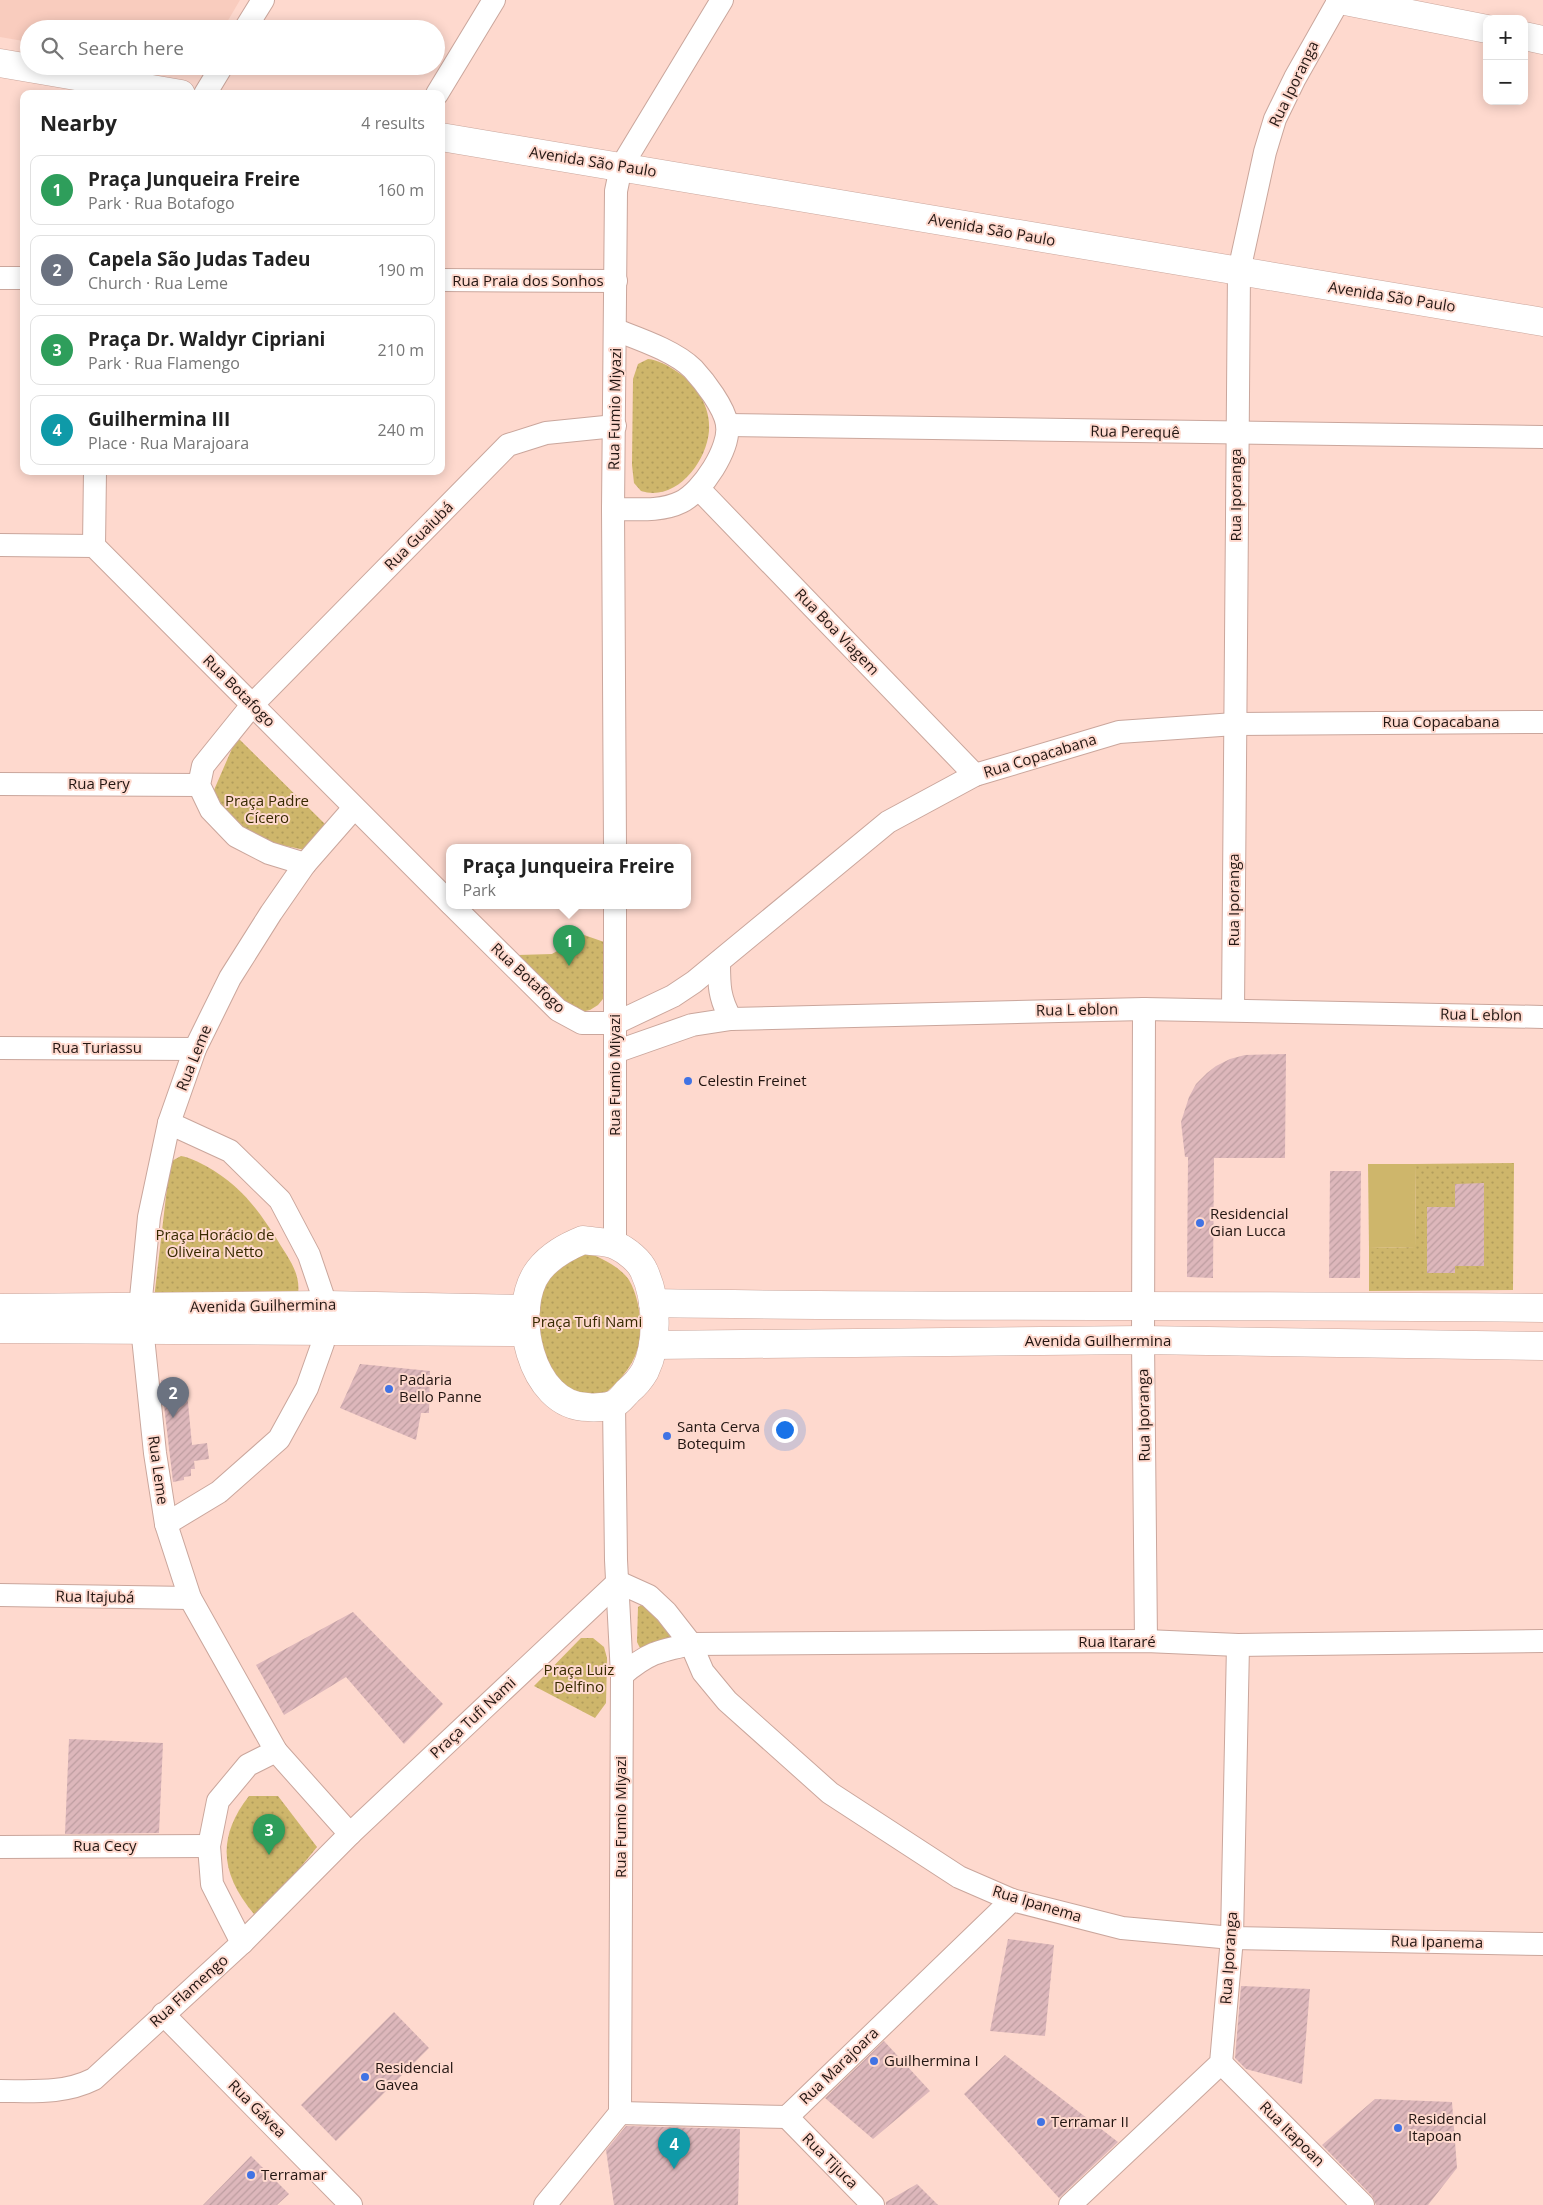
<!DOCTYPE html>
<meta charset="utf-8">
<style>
:root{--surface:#fff;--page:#f6f6f6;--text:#222;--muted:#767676;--line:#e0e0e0;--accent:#4173e4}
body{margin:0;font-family:"Open Sans",sans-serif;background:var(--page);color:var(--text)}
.controls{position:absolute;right:15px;top:15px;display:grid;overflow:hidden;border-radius:10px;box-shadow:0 2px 12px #0003}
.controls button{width:45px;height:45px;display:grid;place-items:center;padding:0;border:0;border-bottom:1px solid var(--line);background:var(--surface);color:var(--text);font:25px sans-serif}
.you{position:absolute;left:784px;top:1429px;width:18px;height:18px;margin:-12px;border:4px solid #fff;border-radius:50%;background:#1a73e8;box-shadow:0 0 0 8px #1a73e833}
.badge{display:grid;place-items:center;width:32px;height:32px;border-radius:50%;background:var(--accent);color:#fff;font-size:16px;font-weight:700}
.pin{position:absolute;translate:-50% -41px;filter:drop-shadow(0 1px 2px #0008)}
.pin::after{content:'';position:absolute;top:26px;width:18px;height:15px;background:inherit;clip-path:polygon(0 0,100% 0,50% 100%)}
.popup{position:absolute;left:446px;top:844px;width:245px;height:65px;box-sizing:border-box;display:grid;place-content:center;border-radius:10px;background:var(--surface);filter:drop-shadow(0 1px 4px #0005);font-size:16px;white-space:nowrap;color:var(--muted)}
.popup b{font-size:19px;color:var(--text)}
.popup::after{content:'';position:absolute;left:50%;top:100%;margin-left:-10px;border:10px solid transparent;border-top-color:var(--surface)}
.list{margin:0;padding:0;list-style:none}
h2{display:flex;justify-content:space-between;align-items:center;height:65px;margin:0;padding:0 20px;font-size:21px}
h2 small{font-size:16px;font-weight:400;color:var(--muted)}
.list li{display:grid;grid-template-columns:32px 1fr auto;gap:15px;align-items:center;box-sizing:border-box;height:70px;margin:0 10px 10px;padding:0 10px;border:1px solid var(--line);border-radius:10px}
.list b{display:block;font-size:19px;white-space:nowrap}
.list p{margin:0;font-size:16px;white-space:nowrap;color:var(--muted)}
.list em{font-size:16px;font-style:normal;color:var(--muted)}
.icon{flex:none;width:28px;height:28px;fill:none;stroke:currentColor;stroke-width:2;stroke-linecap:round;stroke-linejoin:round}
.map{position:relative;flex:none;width:1543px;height:2205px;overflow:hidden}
.search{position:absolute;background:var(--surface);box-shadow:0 2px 12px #0003;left:20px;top:20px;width:425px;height:55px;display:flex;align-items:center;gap:12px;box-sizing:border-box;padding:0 18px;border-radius:28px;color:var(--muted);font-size:19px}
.panel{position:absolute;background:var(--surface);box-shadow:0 2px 12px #0003;left:20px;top:90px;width:425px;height:385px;border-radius:10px}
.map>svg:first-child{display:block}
.built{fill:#f9ccbe}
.park{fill:url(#park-dots)}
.pitch{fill:#ceb66b}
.building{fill:url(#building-hatch)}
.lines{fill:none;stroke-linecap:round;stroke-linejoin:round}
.street-casing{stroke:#caa69c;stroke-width:24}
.secondary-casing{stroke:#caa69c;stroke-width:29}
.street{stroke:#fff;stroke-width:22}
.secondary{stroke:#fff;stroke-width:28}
.poi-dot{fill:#4173e4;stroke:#fed9ce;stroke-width:2}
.labels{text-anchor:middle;stroke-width:4;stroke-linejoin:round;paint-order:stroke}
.street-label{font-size:15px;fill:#231612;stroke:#fed9ce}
.park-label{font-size:15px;fill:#372a00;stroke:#fed9ce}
.poi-label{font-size:15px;fill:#231612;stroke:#fed9ce;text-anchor:start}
</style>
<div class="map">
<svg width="1543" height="2205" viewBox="0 0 1543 2205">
<defs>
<pattern id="park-dots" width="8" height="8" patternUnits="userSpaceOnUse" patternTransform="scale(1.25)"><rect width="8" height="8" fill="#ceb66b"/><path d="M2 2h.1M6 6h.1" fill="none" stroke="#b19c5c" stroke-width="1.8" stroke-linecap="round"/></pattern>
<pattern id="building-hatch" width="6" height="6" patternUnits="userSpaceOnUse" patternTransform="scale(1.25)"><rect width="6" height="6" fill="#ddb7bb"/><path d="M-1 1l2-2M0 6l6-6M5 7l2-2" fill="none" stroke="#bd9da0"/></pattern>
</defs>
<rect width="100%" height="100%" fill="#fed9ce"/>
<polygon class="built" points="0,0 240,0 223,29 29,29 29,42 0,37"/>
<g class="park">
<path d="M648 359C658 360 667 365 676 371 696 383 711 407 709 431 706 464 675 502 641 491L634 483 632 465 633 379 638 364Z"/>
<path d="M237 737 327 826 311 851C263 841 235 841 214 790Z"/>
<polygon points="584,935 607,943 607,994 598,1005 590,1010 581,1012 567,1008 518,955 552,954"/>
<path d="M181 1156C191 1158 198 1162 206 1166 241 1186 257 1208 278 1241 288 1258 301 1273 298 1294L154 1299 170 1162Z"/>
<polygon points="1514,1163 1513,1290 1369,1291 1369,1248 1416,1247 1415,1164"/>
<path d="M580 1253C587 1254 596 1255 602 1259 611 1263 624 1272 629 1280 640 1299 643 1328 638 1348 632 1369 615 1386 598 1399L547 1380 533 1314 547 1269Z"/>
<path d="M641 1605C649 1607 670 1633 676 1640L640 1648 637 1642 638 1607Z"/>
<polygon points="581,1638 593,1638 604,1647 607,1658 606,1703 595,1718 534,1686"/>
<path d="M249 1796H278L317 1847 265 1911 254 1914C221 1875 216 1838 249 1796Z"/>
</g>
<polygon class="pitch" points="1368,1164 1415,1164 1416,1247 1369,1248"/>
<g class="building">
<polygon points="1286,1054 1285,1158 1214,1158 1213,1278 1187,1277 1188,1157 1185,1157 1181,1122 1189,1097 1196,1084 1207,1073 1216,1066 1230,1059 1245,1055"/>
<polygon points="1330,1171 1361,1171 1360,1278 1329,1278"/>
<polygon points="1484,1183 1484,1266 1455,1266 1455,1273 1427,1273 1427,1207 1455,1207 1455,1184"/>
<polygon points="360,1364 430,1371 429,1413 421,1413 416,1440 340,1408"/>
<polygon points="177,1378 179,1393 187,1392 192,1445 207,1443 209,1459 194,1461 195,1469 191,1469 191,1476 184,1477 184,1480 173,1482 161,1380"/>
<polygon points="353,1612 443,1704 404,1744 346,1677 284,1715 256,1665"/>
<polygon points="69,1739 163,1743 159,1833 65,1834"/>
<polygon points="1008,1939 1054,1945 1045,2036 990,2031"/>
<polygon points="1241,1986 1310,1989 1302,2084 1246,2069 1235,2058"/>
<polygon points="394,2012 429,2048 336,2141 301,2105"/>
<polygon points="884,2041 930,2091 873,2139 825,2098"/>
<polygon points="1005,2055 1118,2142 1059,2198 964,2094"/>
<polygon points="1375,2099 1452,2102 1457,2168 1428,2205 1376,2205 1372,2196 1322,2145"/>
<polygon points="626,2126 740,2129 738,2205 614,2205 606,2150"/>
<polygon points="251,2156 289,2194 277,2205 203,2205"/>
<polygon points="917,2184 938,2205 886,2205 886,2202"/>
</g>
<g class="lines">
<defs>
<g id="street">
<polyline points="245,29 263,0"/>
<polyline points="205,94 222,66"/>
<polyline points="437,94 494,0"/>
<polyline points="0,278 24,278"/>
<polyline points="441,280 616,281"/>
<polyline points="727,425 1543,437"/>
<polyline points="699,489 975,775"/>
<path d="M613 509C635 509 661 512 681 502 702 492 731 448 727 424 724 407 705 382 693 369 675 351 639 339 616 330"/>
<polyline points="0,545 94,546 450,903"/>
<polyline points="94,546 95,471"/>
<polyline points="0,784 199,785"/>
<polyline points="615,847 613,509 616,191 621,167 722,0"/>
<polyline points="305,864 269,853 236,836 211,810 199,785 203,766 253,704 508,445 546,433 615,426"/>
<polyline points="452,905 558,1010 582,1023 616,1023 673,996 694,982 888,822 975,775 1119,732 1235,724 1543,722"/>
<polyline points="615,905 615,1245"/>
<path d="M719 962C719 985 719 998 731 1019"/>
<polyline points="1144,1009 1143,1340 1146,1641"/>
<polyline points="1233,1010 1239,271 1265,152 1275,119 1295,78 1339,0"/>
<polyline points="0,1048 195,1049"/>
<polyline points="615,1052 692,1025 731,1019 1144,1009 1543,1017"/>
<polyline points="166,1524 219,1492 279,1439 307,1388 323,1343 326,1305 309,1255 280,1200 230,1151 169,1123"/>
<polyline points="0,1595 190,1598"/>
<path d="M622 1675C648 1653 658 1651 691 1644L1146 1641 1238 1645 1543 1641"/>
<polyline points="350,1834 276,1751 190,1598 166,1524 155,1453 140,1308 149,1217 169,1123 195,1049 230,978 271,913 305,864 354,808"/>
<polyline points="0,1847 209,1846"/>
<polyline points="242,1943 212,1884 209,1846 218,1801 248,1765 276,1751"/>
<polyline points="163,2014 351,2205"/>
<polyline points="1221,2063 1363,2205"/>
<path d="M0 2091C33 2091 64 2094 94 2079L242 1943 350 1834 618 1582 649 1596 666 1612 691 1644 703 1672 727 1701 830 1793 959 1877 1012 1900 1122 1928 1232 1938 1543 1944"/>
<polyline points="620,2113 787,2117 1012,1900"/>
<polyline points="787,2117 873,2205"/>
<polyline points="545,2205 620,2113 622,1675 616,1560 614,1404"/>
<polyline points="1070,2205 1221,2063 1232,1938 1238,1645"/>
</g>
<g id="secondary">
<polyline points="1340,0 1487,29"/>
<polyline points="1524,36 1543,40"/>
<polyline points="0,63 181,94"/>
<polyline points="441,137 1543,322"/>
<path d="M583 1240C593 1242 608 1241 617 1246 626 1250 640 1261 644 1271 657 1299 659 1342 645 1371 641 1378 634 1386 628 1391 624 1395 619 1402 614 1404 608 1407 594 1408 588 1407 530 1407 509 1309 539 1270 551 1255 566 1247 583 1240Z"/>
<path d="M653 1303C950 1308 1246 1304 1543 1308"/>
<polyline points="0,1308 326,1305 526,1309"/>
<polyline points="0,1329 526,1332"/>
<polyline points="653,1345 1143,1340 1543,1346"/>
</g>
</defs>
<use href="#street" class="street-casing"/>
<use href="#secondary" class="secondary-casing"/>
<use href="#street" class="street"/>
<use href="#secondary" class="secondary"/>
</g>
<g class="poi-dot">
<circle cx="688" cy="1081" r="5"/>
<circle cx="1200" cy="1223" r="5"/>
<circle cx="389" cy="1389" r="5"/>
<circle cx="667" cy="1436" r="5"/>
<circle cx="874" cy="2061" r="5"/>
<circle cx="365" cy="2077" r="5"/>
<circle cx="1041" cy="2122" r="5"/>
<circle cx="1398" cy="2128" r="5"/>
<circle cx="251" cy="2175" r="5"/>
</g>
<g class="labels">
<g class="street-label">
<text transform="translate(1294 84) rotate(-64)" y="5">Rua Iporanga</text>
<text transform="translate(593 162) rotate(9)" y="5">Avenida São Paulo</text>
<text transform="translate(992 230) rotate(10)" y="5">Avenida São Paulo</text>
<text x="528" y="286">Rua Praia dos Sonhos</text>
<text transform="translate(1392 297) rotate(9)" y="5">Avenida São Paulo</text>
<text transform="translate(615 409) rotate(-89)" y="5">Rua Fumio Miyazi</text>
<text transform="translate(1135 432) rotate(1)" y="5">Rua Perequê</text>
<text transform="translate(1236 495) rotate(-90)" y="5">Rua Iporanga</text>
<text transform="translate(419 536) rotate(-45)" y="5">Rua Guaiubá</text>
<text transform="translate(837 632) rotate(46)" y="5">Rua Boa Viagem</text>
<text transform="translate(239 691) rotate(45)" y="5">Rua Botafogo</text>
<text x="1441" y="727">Rua Copacabana</text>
<text transform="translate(1040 756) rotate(-17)" y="5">Rua Copacabana</text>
<text x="99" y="789">Rua Pery</text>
<text transform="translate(1234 900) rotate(-90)" y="5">Rua Iporanga</text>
<text transform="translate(528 978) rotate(43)" y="5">Rua Botafogo</text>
<text transform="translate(1077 1010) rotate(-1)" y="5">Rua L eblon</text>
<text transform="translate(1481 1015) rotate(1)" y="5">Rua L eblon</text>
<text x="97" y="1053">Rua Turiassu</text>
<text transform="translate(194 1058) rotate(-68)" y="5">Rua Leme</text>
<text transform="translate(615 1075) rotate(-90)" y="5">Rua Fumio Miyazi</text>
<text transform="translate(263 1306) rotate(-1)" y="5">Avenida Guilhermina</text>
<text x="1098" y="1346">Avenida Guilhermina</text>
<text transform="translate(1144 1415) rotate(-91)" y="5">Rua Iporanga</text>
<text transform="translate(158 1470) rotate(82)" y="5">Rua Leme</text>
<text transform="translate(95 1597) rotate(1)" y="5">Rua Itajubá</text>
<text x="1117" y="1647">Rua Itararé</text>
<text transform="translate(473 1718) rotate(-43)" y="5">Praça Tufi Nami</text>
<text transform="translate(621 1817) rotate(-90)" y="5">Rua Fumio Miyazi</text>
<text x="105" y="1851">Rua Cecy</text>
<text transform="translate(1037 1904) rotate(17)" y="5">Rua Ipanema</text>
<text transform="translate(1437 1942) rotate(1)" y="5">Rua Ipanema</text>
<text transform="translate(1229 1958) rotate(-86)" y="5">Rua Iporanga</text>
<text transform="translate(189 1991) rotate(-42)" y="5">Rua Flamengo</text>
<text transform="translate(839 2066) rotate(-44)" y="5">Rua Marajoara</text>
<text transform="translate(257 2109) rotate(45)" y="5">Rua Gávea</text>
<text transform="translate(1292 2134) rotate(45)" y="5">Rua Itapoan</text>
<text transform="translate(830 2161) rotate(45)" y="5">Rua Tijuca</text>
</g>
<g class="park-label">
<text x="267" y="806">Praça Padre<tspan x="267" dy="17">Cícero</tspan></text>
<text x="215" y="1240">Praça Horácio de<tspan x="215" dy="17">Oliveira Netto</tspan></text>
<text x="587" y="1327">Praça Tufi Nami</text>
<text x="579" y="1675">Praça Luiz<tspan x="579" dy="17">Delfino</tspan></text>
</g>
<g class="poi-label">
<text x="698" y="1086">Celestin Freinet</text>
<text x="1210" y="1219">Residencial<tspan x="1210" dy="17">Gian Lucca</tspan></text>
<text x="399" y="1385">Padaria<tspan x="399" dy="17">Bello Panne</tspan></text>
<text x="677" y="1432">Santa Cerva<tspan x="677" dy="17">Botequim</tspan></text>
<text x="884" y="2066">Guilhermina I</text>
<text x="375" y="2073">Residencial<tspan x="375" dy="17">Gavea</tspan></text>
<text x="1408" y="2124">Residencial<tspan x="1408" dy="17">Itapoan</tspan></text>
<text x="1051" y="2127">Terramar II</text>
<text x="261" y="2180">Terramar</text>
</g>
</g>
</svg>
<div class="controls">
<button>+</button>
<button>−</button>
</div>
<div class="you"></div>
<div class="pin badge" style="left:569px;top:966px;background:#2e9e5b">1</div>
<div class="popup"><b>Praça Junqueira Freire</b>Park</div>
<div class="pin badge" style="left:173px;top:1418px;background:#6b7280">2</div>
<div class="pin badge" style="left:269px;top:1855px;background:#2e9e5b">3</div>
<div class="pin badge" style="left:674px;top:2169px;background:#0f9aa8">4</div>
<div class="search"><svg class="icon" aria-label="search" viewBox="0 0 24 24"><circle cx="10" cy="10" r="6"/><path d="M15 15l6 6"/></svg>Search here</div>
<section class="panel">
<h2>Nearby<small>4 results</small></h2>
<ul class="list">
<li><span class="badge" style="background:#2e9e5b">1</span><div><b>Praça Junqueira Freire</b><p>Park · Rua Botafogo</p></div><em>160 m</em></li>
<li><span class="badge" style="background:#6b7280">2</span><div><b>Capela São Judas Tadeu</b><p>Church · Rua Leme</p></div><em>190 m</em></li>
<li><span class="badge" style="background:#2e9e5b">3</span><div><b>Praça Dr. Waldyr Cipriani</b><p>Park · Rua Flamengo</p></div><em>210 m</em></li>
<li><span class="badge" style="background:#0f9aa8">4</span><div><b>Guilhermina III</b><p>Place · Rua Marajoara</p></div><em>240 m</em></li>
</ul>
</section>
</div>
